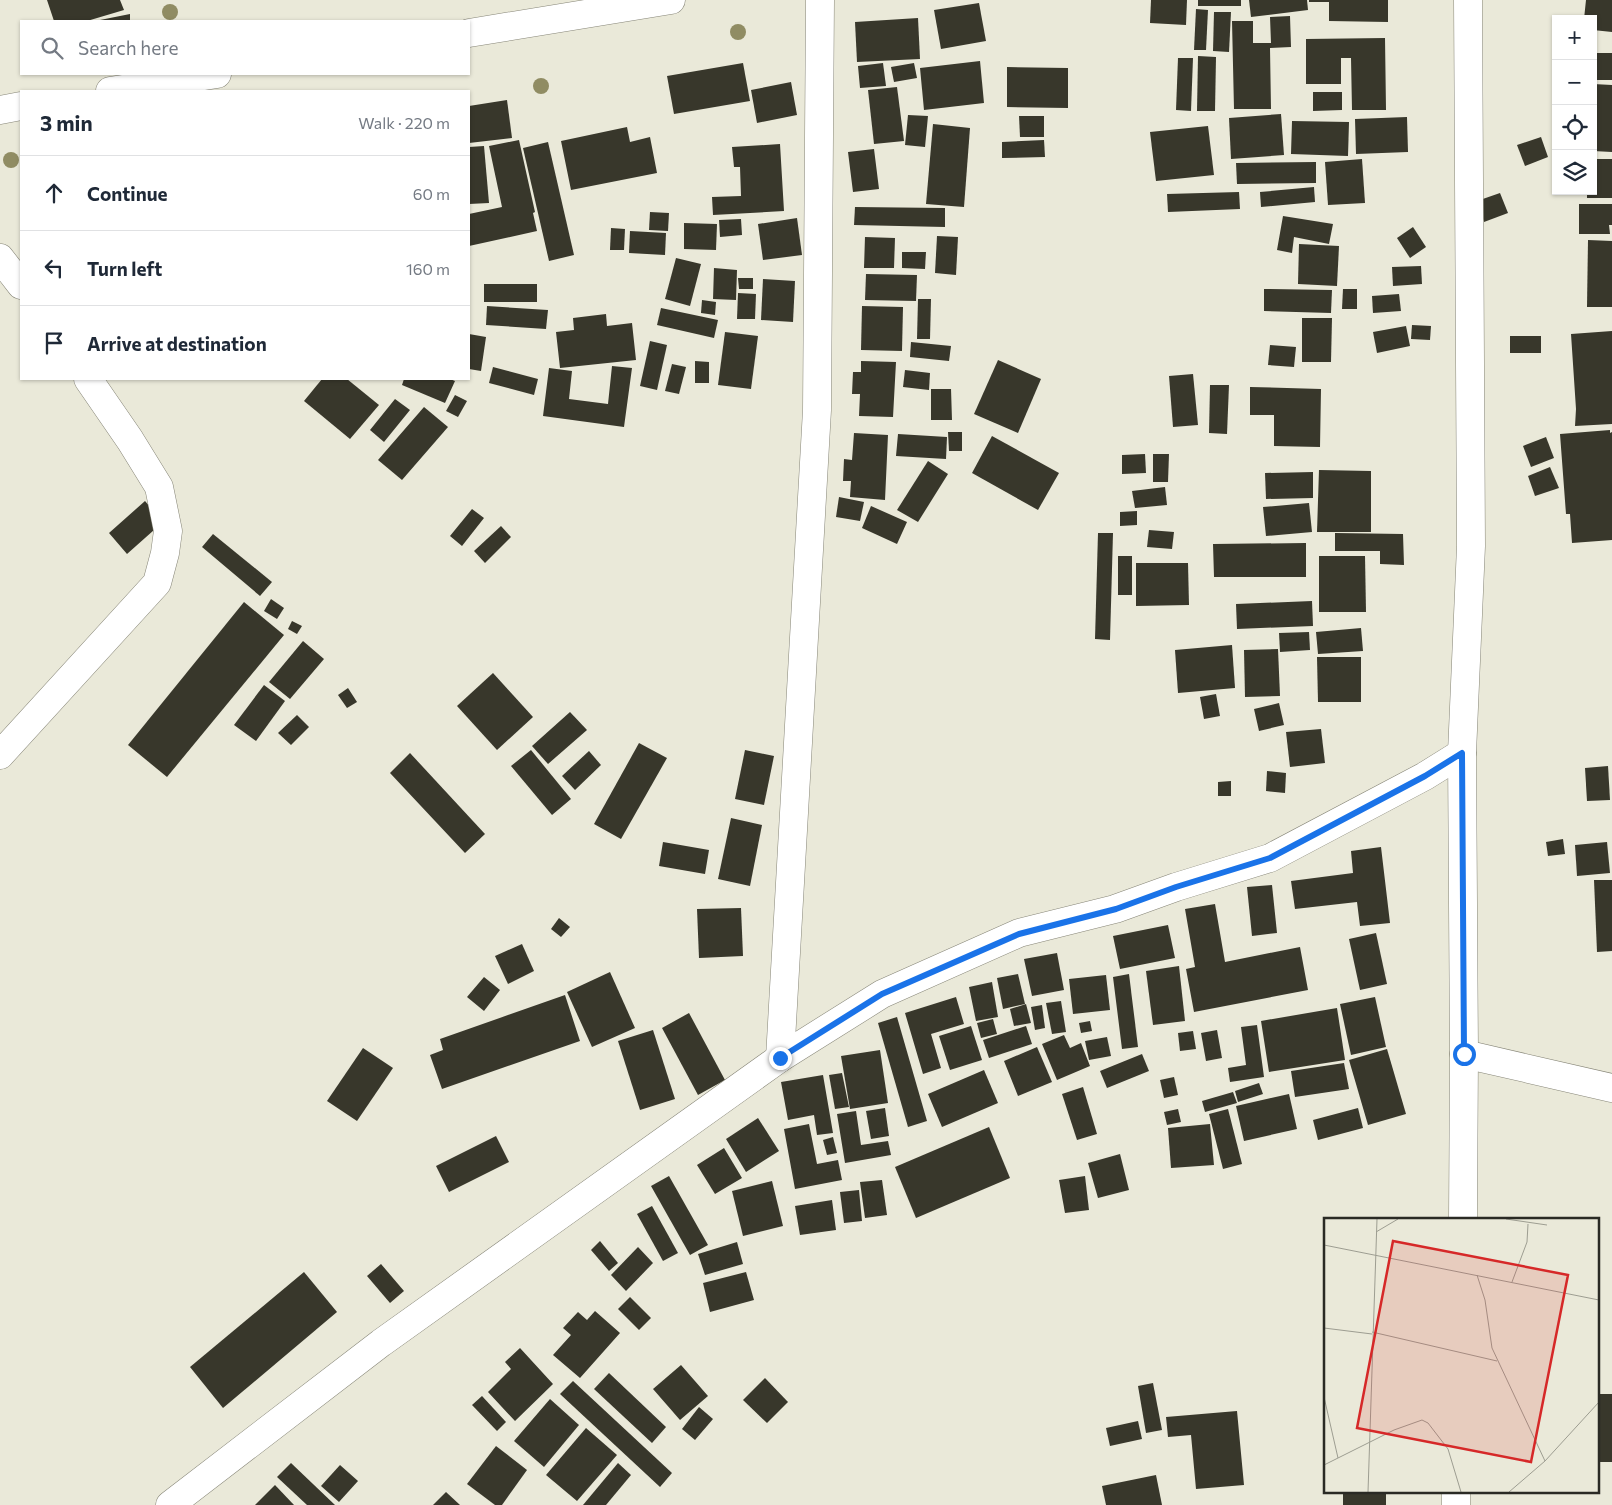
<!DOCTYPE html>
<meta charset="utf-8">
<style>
:root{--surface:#fff;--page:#f2f2f3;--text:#1f2937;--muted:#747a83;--line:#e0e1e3}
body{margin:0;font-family:Commissioner,sans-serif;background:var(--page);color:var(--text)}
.controls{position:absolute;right:15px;top:15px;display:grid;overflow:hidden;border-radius:0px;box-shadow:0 1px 4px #0004}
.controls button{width:45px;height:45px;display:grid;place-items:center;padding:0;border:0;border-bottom:1px solid var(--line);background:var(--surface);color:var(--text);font:25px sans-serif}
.stop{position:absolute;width:15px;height:15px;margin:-11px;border:4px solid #1a73e8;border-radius:50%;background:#fff}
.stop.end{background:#1a73e8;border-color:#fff;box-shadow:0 1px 5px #0008}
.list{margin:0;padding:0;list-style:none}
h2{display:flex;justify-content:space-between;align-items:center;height:65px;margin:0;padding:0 20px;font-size:21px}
h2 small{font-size:16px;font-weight:400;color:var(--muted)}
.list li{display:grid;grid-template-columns:32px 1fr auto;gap:15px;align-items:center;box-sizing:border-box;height:75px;padding:0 20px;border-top:1px solid var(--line)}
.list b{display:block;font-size:19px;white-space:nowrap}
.list em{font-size:16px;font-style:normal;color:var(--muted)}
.icon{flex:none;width:28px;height:28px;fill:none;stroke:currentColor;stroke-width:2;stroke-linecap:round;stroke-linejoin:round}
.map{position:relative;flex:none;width:1612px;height:1505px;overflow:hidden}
.search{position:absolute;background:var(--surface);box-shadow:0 1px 4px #0004;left:20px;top:20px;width:450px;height:55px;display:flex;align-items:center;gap:12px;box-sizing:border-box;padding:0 18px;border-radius:0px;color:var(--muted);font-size:19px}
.panel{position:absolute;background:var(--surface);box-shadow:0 1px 4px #0004;left:20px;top:90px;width:450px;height:290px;border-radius:0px}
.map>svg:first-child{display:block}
.building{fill:#38372b}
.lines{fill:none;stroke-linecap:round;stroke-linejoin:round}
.minor-casing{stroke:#868577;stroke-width:29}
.major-casing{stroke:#868577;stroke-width:29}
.minor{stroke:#fff;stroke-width:28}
.major{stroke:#fff;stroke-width:28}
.tree{fill:#908c63}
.route{stroke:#1a73e8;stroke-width:6}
.inset-road{fill:none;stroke:#9d9d91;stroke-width:1}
.view{fill:#d62828;fill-opacity:0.15;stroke:#d62828;stroke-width:2.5}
.inset-edge{fill:none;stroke:#2a2a24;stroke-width:2.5}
</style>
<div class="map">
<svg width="1612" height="1505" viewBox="0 0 1612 1505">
<rect width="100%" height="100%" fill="#eae9d9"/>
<g class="building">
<polygon points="47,0 120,0 124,10 87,21 54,21"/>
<polygon points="1151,0 1187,0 1186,25 1150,23"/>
<rect x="1198" y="0" width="43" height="6"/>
<polygon points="1249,0 1307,0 1308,10 1251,17"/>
<polygon points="1309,0 1388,0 1388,22 1329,21 1329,2 1309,2"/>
<polygon points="1586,0 1612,0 1612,32 1593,30 1593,19 1584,19"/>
<polygon points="979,3 986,41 941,49 934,10"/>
<polygon points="1196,9 1208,10 1206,50 1194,50"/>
<polygon points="1214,12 1231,12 1229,52 1213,51"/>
<polygon points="130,14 130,21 100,21 100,20"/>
<polygon points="1290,16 1291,47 1270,48 1271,109 1234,109 1232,21 1253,21 1253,43 1271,43 1270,17"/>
<polygon points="918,18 920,59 857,62 855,22"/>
<polygon points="1385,38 1386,110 1352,110 1351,58 1341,58 1341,84 1306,84 1306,39"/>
<rect x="1593" y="53" width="19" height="27"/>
<polygon points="1198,56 1216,57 1215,111 1197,111"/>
<polygon points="1178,58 1193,58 1191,111 1176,110"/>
<polygon points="980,61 984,103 924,110 920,68"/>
<polygon points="743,63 750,101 674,114 667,76"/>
<polygon points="883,63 886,86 860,88 858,66"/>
<polygon points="914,63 917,78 894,82 891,67"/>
<polygon points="1007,67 1068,68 1068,108 1007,107"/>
<polygon points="791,82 797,115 757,123 751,90"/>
<polygon points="1593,84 1612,85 1612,152 1593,151"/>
<polygon points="897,87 904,141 874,144 868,90"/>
<polygon points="1313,92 1342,92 1342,110 1313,111"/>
<polygon points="507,100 512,138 469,143 469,106"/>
<polygon points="1281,114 1284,155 1231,159 1229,118"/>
<polygon points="908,115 928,116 925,147 905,145"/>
<polygon points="1019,116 1044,116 1044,137 1020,137"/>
<polygon points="1407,117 1408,152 1356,154 1355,119"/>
<polygon points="1292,121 1349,122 1348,156 1291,154"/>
<polygon points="933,124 970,128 964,207 926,204"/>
<polygon points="1208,126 1214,175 1156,181 1150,132"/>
<polygon points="627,127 630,142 650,137 657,173 571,190 561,141"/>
<polygon points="1541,137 1548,157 1525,166 1517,145"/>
<polygon points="519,140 535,212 533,213 537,231 469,246 469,214 502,207 489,146"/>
<polygon points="1044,140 1045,157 1002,158 1002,142"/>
<polygon points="548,142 574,255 549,261 523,148"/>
<polygon points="780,144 784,211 713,215 712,197 741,196 740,167 734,167 732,147"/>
<polygon points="484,146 489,203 469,204 469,147"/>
<polygon points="874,149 879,189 853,192 848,152"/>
<polygon points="1362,159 1365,203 1328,205 1325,162"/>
<polygon points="1593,159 1612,159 1612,198 1587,198 1587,191 1593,191"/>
<polygon points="1316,162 1316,183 1237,184 1236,163"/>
<polygon points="1314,187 1315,202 1261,207 1260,192"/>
<polygon points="1239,192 1240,209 1168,212 1167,194"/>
<polygon points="1500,193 1508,213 1484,222 1477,201"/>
<polygon points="1579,204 1612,204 1612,225 1609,225 1610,234 1579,234"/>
<polygon points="855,207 945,208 945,227 854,225"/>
<polygon points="650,212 669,213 668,231 649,230"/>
<polygon points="1283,216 1333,224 1329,244 1294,237 1292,253 1277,250"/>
<polygon points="797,218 802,255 763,260 758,224"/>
<polygon points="741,219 742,235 720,237 719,220"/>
<polygon points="684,223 717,224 716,250 684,249"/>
<polygon points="1413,227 1426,247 1410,258 1397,238"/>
<polygon points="611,228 625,229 624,250 610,250"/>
<polygon points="630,231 666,233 665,255 629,253"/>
<polygon points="937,236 958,237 956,275 935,273"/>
<polygon points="865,237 895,238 894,268 864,268"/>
<polygon points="1588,240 1612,241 1612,307 1587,307"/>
<polygon points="1299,244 1339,246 1337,286 1298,284"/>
<polygon points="902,252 926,252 925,269 902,268"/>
<polygon points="676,258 701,264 690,306 665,299"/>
<polygon points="1421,266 1422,284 1393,286 1392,267"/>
<polygon points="714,268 737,270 736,300 713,299"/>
<polygon points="866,274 917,275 916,301 865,300"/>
<polygon points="738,278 753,278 753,289 739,289"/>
<polygon points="763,279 795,281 793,322 761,320"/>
<rect x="484" y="284" width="53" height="18"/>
<polygon points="1264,289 1332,290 1331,313 1264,311"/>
<polygon points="1343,289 1357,289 1357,309 1342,309"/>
<polygon points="738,293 756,294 755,319 737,319"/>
<polygon points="1399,294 1401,311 1373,313 1372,296"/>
<polygon points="918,299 931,299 930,339 917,339"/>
<polygon points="702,300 716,302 715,315 701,313"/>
<polygon points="487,306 548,310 546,329 486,325"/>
<polygon points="862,306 903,307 902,351 861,350"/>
<polygon points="661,308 718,320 714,338 657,325"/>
<polygon points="606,314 607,326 632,323 636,360 560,368 556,332 574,330 573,318"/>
<polygon points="1302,318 1332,318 1331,362 1302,362"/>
<polygon points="1412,325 1431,326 1430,340 1411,339"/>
<polygon points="1406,326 1410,346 1377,353 1373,332"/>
<polygon points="1612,331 1612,424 1575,426 1576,409 1571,334"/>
<polygon points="725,332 758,336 751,389 718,385"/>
<polygon points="469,334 486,337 481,371 469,369"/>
<rect x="1510" y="336" width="31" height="17"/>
<polygon points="650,341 667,345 657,390 640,386"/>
<polygon points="911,342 951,346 949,361 910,357"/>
<polygon points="1270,345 1296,347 1294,367 1268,365"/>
<polygon points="998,360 1041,379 1018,433 974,414"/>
<polygon points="695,361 709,362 709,383 695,383"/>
<polygon points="861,361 896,362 893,417 859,416 860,394 852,394 853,372 861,372"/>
<polygon points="672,364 686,367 679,394 665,391"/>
<polygon points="612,366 632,368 624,427 543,416 549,368 572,371 569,399 608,404"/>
<polygon points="493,367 538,379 534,395 489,383"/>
<polygon points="905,370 930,373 929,390 903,387"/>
<polygon points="1193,374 1198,425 1173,427 1169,376"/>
<polygon points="322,379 347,379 379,405 350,439 304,401"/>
<polygon points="404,379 450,379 455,381 445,403 402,385"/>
<polygon points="1210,385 1229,385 1227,434 1209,433"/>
<polygon points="1250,387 1321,389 1320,447 1274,446 1274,415 1250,415"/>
<polygon points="931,389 951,389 952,420 931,420"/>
<polygon points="455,395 467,401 458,417 446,411"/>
<polygon points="395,399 410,410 384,442 370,430"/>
<polygon points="424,407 448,427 402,480 378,460"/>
<polygon points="1610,430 1610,433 1612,432 1612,540 1572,543 1570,514 1566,514 1560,434"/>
<polygon points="948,432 962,432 962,451 949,451"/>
<polygon points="854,433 888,435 885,500 850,497 851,481 843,481 844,459 852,460"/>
<polygon points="898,434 947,437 946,459 896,456"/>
<polygon points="992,436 1059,473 1038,510 972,473"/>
<polygon points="1546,437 1554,458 1531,467 1523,446"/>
<polygon points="1145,454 1146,473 1122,474 1122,455"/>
<polygon points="1153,454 1169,454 1168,482 1153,482"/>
<polygon points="928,461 948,474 918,522 897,510"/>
<polygon points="1550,467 1559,488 1535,496 1528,476"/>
<polygon points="1319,470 1371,471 1371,532 1317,532"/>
<polygon points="1313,472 1313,498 1266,499 1265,473"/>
<polygon points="1165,487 1167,505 1135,508 1132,491"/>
<polygon points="839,497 864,502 860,521 836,517"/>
<polygon points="145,501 163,522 127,554 109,533"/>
<polygon points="1309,503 1312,532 1266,536 1263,507"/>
<polygon points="871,506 907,522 897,544 862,528"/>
<polygon points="472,509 484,518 462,546 450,536"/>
<polygon points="1137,511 1137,525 1120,526 1120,512"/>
<polygon points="501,526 511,537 485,563 474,551"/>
<polygon points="1149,530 1174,532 1172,549 1147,547"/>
<polygon points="1098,533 1113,533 1110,640 1095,639"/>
<polygon points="1335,533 1403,534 1404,565 1380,564 1380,551 1335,551"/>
<polygon points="213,534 272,582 260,596 202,547"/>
<polygon points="1306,543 1306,577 1214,577 1213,544"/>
<rect x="1118" y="556" width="14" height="39"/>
<polygon points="1319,556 1365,556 1366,612 1319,612"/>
<polygon points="1136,563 1188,563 1189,605 1136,606"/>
<polygon points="271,599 284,608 277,619 264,611"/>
<polygon points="1312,601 1313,626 1237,629 1236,604"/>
<polygon points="244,602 284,635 167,777 128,745"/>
<polygon points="292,621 302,626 297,634 288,629"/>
<polygon points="1361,628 1363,651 1318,654 1316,632"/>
<polygon points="1309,632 1310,650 1280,652 1279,633"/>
<polygon points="303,641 324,659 290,699 269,682"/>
<polygon points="1232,645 1235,688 1178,693 1175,650"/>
<polygon points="1278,649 1280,696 1245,697 1244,650"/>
<polygon points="1317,657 1361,657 1361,702 1318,702"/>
<polygon points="493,673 533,717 497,750 457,706"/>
<polygon points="264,685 285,701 256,741 234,725"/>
<polygon points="348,688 357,702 347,708 338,695"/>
<polygon points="1216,694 1220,716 1204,719 1200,697"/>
<polygon points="1279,703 1284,725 1259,731 1254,709"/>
<polygon points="570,712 587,730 548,764 532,746"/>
<polygon points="297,715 309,727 291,745 278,733"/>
<polygon points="1321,729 1325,763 1290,767 1286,732"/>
<polygon points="639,743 667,758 621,839 594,824"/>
<polygon points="531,750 571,799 552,815 511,766"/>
<polygon points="745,750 774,756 764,805 735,799"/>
<polygon points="589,751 601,765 575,790 562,776"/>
<polygon points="410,753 485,834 465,853 390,773"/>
<polygon points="1608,766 1610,800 1587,801 1585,768"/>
<polygon points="1267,771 1286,773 1285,793 1266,791"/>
<polygon points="1231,781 1231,796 1218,796 1218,782"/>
<polygon points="731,818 762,825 750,886 718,879"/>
<polygon points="1563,839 1565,854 1548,856 1546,842"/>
<polygon points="663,842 709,850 705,874 659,866"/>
<polygon points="1607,842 1610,873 1577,876 1575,845"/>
<polygon points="1381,847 1390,923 1360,926 1357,902 1295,909 1291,881 1353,873 1351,851"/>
<polygon points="1594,880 1612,880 1612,951 1597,952"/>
<polygon points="1272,885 1277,933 1252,936 1247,887"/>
<polygon points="1215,904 1225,962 1300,947 1308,990 1194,1012 1186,969 1195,967 1185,909"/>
<polygon points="741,908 743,956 699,958 697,909"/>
<polygon points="559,918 570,927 561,937 551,929"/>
<polygon points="1168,925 1175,958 1120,969 1113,936"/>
<polygon points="1376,933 1387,984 1360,990 1349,939"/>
<polygon points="522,944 534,971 508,984 495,956"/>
<polygon points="1057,953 1064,990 1032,996 1024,959"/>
<polygon points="1179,966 1185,1021 1153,1025 1146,971"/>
<polygon points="610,972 635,1028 592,1047 567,992"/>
<polygon points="1018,974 1025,1004 1003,1009 997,978"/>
<polygon points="1129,974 1138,1047 1122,1049 1113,977"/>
<polygon points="1106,975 1110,1010 1073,1014 1069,979"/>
<polygon points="484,977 500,990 484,1011 467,997"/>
<polygon points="992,982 998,1017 976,1021 969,987"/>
<polygon points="565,995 580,1041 442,1089 430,1055 443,1050 440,1039"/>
<polygon points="956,997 964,1024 931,1034 941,1068 923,1074 905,1013"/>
<polygon points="1375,997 1386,1047 1351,1055 1340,1004"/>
<polygon points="1061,1001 1066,1032 1052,1034 1046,1003"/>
<polygon points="1026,1004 1031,1023 1014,1026 1010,1009"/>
<polygon points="1042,1005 1045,1028 1035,1030 1031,1007"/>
<polygon points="1337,1008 1345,1060 1269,1072 1261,1021"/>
<polygon points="689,1013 725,1080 698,1095 662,1028"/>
<polygon points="897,1017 927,1121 908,1127 878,1023"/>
<polygon points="993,1019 997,1034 981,1038 977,1023"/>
<polygon points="1090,1021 1092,1031 1081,1033 1079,1023"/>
<polygon points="1257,1025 1264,1077 1230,1082 1228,1068 1246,1065 1241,1027"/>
<polygon points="971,1026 982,1060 950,1070 939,1036"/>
<polygon points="1026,1026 1032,1044 989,1058 983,1040"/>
<polygon points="653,1030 675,1099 640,1110 618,1041"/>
<polygon points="1217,1030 1222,1058 1206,1061 1201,1033"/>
<polygon points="1193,1031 1196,1049 1180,1051 1178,1033"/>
<polygon points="1064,1035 1070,1048 1081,1043 1090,1066 1057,1080 1042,1044"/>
<polygon points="1107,1037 1111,1056 1089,1060 1085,1041"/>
<polygon points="1037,1047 1052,1082 1018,1096 1004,1061"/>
<polygon points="363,1048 393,1068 357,1121 327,1101"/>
<polygon points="1387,1049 1406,1114 1368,1125 1349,1060"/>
<polygon points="880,1050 888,1103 850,1109 841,1056"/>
<polygon points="1142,1054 1149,1071 1107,1088 1100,1071"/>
<polygon points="1344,1063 1349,1089 1295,1097 1291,1071"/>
<polygon points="984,1070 998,1103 942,1127 928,1094"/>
<polygon points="842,1073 849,1107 835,1109 829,1075"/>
<polygon points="823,1075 833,1133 817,1135 814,1115 788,1120 781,1082"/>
<polygon points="1174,1077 1178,1095 1164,1098 1160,1080"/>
<polygon points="1259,1083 1263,1094 1238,1102 1235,1091"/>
<polygon points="1083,1087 1097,1134 1077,1140 1062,1094"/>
<polygon points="1233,1092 1237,1103 1205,1112 1202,1101"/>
<polygon points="1289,1094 1297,1129 1244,1141 1236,1106"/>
<polygon points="885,1108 889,1136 871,1139 866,1111"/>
<polygon points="1358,1108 1363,1128 1318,1140 1313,1120"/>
<polygon points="1178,1109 1181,1122 1167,1125 1164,1112"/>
<polygon points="1228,1109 1242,1164 1223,1169 1209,1114"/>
<polygon points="856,1111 861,1145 888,1141 891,1155 845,1163 837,1114"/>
<polygon points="758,1118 779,1151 746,1172 726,1139"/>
<polygon points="809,1124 817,1164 838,1160 842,1180 795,1189 784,1129"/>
<polygon points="1210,1124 1214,1165 1171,1168 1168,1128"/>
<polygon points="989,1127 1010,1178 916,1218 895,1167"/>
<polygon points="496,1136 509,1162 449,1192 436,1166"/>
<polygon points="833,1137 837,1153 827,1155 823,1140"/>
<polygon points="724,1148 742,1178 715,1194 697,1165"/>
<polygon points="1120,1154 1129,1190 1098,1198 1088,1163"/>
<polygon points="669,1176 708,1245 690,1255 651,1186"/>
<polygon points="1085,1176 1089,1210 1065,1213 1059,1180"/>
<polygon points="882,1180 887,1215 865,1218 860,1182"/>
<polygon points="772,1181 783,1226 743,1236 732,1191"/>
<polygon points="859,1190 862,1221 844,1223 840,1192"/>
<polygon points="832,1200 836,1230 800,1235 795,1206"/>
<polygon points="652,1206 678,1253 663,1261 637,1214"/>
<polygon points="600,1241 618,1263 609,1271 591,1250"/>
<polygon points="737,1242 743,1264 705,1275 698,1254"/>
<polygon points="638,1247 653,1263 626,1291 611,1275"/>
<polygon points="381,1264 404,1291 390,1303 367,1276"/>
<polygon points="304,1272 337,1312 223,1408 190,1367"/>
<polygon points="746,1272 754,1300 710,1312 703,1283"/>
<polygon points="630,1297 651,1318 639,1330 618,1309"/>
<polygon points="595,1311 620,1333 580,1378 553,1355 571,1335 563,1328 578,1312 587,1320"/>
<polygon points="520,1348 553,1384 515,1421 488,1392 511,1369 505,1362"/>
<polygon points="681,1365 708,1396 680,1420 653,1389"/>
<polygon points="609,1373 666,1427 652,1443 594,1389"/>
<polygon points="765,1378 788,1402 767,1423 743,1400"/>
<polygon points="573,1381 672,1473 660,1487 560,1394"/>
<polygon points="1153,1383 1162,1430 1146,1433 1138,1386"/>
<rect x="1598" y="1394" width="14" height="68"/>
<polygon points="482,1396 506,1422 497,1431 472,1405"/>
<polygon points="550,1399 579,1425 544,1467 514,1441"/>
<polygon points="699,1407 713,1419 695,1440 682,1429"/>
<polygon points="1237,1411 1244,1485 1196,1489 1191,1435 1168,1437 1166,1417"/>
<polygon points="1138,1421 1142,1439 1110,1446 1106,1428"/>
<polygon points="586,1428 617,1455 577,1501 546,1475"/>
<polygon points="496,1446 527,1470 502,1505 495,1505 467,1484"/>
<polygon points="291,1463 335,1505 307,1505 277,1477"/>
<polygon points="618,1463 631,1475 606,1505 583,1505"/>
<polygon points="340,1465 358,1481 339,1502 321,1486"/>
<polygon points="1156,1475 1162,1505 1106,1505 1102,1486"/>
<polygon points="275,1485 294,1505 255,1505"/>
<rect x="1343" y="1491" width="43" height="14"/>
<polygon points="446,1492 460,1505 433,1505"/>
</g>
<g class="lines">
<defs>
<g id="minor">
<polyline points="469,33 671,0"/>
<polyline points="110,91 217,74"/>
<polyline points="0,110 21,106"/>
<polyline points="0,258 21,285"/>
<polyline points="0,755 157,583 165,553 168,531 159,487 130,440 88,379"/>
<polyline points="1464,1054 1612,1088"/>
<polyline points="780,1058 817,410 820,0"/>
<polyline points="170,1505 381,1343 780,1058 882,994 1019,933 1115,909 1176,887 1270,858 1425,776 1462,753"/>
</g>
<g id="major">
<polyline points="1463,1219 1464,1054 1462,753 1471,546 1468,0"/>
<polyline points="1456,1505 1456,1491"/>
</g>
</defs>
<use href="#minor" class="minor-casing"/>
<use href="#major" class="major-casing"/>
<use href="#minor" class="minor"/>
<use href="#major" class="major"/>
</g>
<g class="tree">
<circle cx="170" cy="12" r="8"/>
<circle cx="738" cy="32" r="8"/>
<circle cx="541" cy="86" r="8"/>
<circle cx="11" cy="160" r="8"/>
</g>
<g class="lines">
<polyline class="route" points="780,1058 882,994 1019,934 1116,909 1176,887 1270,858 1425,776 1462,753 1464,1054"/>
</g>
<g transform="translate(1324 1218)">
<rect width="275" height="275" fill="#eae9d9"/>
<path class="inset-road" d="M182 1 223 7M52 14 74 1M0 27 275 82M153 57 161 82 168 130 221 243M188 64 203 24 204 6M0 110 48 116M48 114 173 143M0 179 14 240M0 247 70 212 98 202 104 205 124 231 137 274M44 274 53 1M185 274 221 243 275 184"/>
<path class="view" d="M69 23 244 57 207 244 33 210Z"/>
<rect width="275" height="275" class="inset-edge"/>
</g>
</svg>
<div class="controls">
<button>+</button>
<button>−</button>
<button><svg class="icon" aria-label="locate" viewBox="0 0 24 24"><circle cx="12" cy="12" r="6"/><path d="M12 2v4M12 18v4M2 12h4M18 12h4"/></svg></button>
<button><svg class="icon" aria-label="layers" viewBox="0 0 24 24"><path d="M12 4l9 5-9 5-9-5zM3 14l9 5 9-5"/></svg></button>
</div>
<div class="stop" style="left:1464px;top:1054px"></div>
<div class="stop end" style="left:780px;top:1058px"></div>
<div class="search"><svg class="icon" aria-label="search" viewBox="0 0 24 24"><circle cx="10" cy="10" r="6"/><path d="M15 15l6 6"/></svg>Search here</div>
<section class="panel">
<h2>3 min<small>Walk · 220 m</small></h2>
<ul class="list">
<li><svg class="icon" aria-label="ahead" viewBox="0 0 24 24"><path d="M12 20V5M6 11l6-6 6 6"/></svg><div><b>Continue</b></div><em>60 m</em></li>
<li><svg class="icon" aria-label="left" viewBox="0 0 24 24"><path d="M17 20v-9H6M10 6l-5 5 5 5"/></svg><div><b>Turn left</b></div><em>160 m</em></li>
<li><svg class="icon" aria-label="arrive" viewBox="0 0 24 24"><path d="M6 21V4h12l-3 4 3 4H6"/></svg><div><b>Arrive at destination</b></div></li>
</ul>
</section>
</div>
